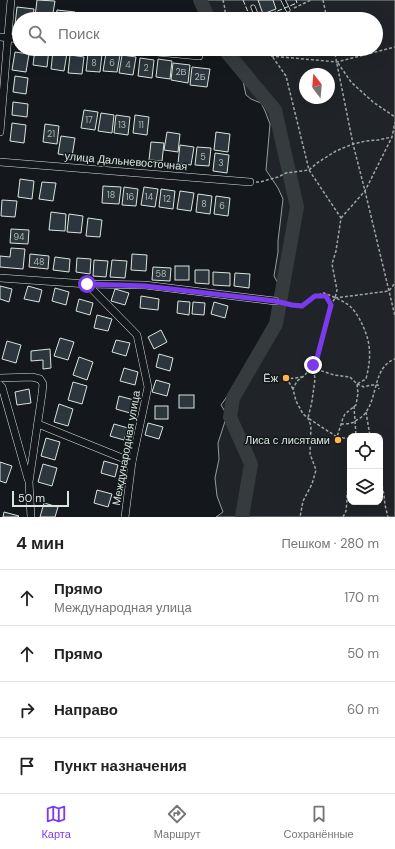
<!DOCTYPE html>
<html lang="ru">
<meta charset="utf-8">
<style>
:root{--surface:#fff;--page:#f6f6f6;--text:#222;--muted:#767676;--line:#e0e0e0;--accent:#7c3aed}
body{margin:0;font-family:"DM Sans",sans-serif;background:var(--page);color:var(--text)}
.controls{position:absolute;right:12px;bottom:12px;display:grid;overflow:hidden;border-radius:8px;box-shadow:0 4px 16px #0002}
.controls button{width:36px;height:36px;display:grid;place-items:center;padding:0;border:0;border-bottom:1px solid var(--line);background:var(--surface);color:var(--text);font:20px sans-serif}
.compass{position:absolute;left:299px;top:68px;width:36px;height:36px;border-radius:50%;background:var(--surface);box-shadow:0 4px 16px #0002;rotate:344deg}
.scale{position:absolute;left:12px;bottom:10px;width:57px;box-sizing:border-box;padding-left:4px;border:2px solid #d8e6dc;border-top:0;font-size:11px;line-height:14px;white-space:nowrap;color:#d8e6dc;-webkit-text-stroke:3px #14181c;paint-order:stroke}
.stop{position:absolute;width:12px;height:12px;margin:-9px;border:3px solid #7c3aed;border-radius:50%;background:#fff}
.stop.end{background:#7c3aed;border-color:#fff;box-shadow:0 1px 4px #0008}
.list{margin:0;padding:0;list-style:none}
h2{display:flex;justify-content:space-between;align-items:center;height:52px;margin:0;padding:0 16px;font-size:17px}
h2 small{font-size:13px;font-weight:400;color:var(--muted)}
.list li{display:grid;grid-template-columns:26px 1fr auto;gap:12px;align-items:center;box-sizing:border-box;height:56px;padding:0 16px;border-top:1px solid var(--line)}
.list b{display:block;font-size:15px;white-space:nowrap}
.list p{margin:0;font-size:13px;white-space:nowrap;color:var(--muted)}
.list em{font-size:13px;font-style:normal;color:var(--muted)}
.icon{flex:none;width:22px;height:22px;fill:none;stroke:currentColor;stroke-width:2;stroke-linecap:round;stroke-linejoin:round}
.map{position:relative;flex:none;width:395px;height:517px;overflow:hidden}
.search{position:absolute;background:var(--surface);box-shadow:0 4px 16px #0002;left:12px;right:12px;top:12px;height:44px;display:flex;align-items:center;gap:10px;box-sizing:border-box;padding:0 14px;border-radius:22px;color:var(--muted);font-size:15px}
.sheet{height:276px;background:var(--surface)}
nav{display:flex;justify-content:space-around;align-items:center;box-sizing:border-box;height:56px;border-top:1px solid var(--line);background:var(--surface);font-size:11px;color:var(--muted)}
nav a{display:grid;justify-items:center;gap:2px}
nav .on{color:var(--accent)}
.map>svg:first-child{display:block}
.green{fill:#202428;stroke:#939e99;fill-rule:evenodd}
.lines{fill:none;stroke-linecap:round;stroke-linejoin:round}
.river{stroke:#363b3e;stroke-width:14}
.building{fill:#2c363c;stroke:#d8e6dc}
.lane-casing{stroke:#d8e6dc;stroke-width:5}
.street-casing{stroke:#d8e6dc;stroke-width:8}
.path{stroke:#9da8a2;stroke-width:1.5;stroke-dasharray:3 2;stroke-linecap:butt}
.lane{stroke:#14181c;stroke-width:3.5}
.street{stroke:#14181c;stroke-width:7}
.fence{stroke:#d8e6dc;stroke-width:1;stroke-dasharray:5 2;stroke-linecap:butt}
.route{stroke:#7c3aed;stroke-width:5}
.poi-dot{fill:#ffb74d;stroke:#14181c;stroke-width:1.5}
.labels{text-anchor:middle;stroke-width:3;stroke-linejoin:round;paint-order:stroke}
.number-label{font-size:9px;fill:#adbab4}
.street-label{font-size:11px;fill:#d8e6dc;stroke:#14181c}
.poi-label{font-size:11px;fill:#d8e6dc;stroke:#14181c;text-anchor:end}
</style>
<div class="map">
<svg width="395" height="517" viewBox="0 0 395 517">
<rect width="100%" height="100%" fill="#14181c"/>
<path class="green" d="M202 0H395V517H216L223 512 217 496 215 478 219 459 218 443 227 415 221 405 228 395 234 384 259 345 269 336 276 324 283 293 274 276 278 252V241L283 199 278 188 266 170 270 124 265 111 261 103 251 99 246 95 239 62 229 49H376V19H212ZM305 74H329V98H305ZM350 436H380V502H350Z"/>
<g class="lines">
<g class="river">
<polyline points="200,0 209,19"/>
<polyline points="224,49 275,110 297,207 276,324 233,398 230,417 251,464 242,517"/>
</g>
</g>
<g class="building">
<polygon points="37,0 55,1 52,19 35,17"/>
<polygon points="258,0 273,0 276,9 263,14"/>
<polygon points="17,7 34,9 33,19 19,19 19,25 15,25"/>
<polygon points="57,10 75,12 74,19 56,19"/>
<polygon points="78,13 90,14 90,19 77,19"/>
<polygon points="93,14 104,15 103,19 92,19"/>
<polygon points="106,16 123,18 123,19 106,19"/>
<polygon points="35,49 49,49 47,67 33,65"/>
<polygon points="53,51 67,53 64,71 51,69"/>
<polygon points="15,52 29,54 26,72 12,70"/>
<polygon points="88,53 102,54 100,72 86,71"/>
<polygon points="106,53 120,55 117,72 103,71"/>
<polygon points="70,55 84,57 82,74 68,73"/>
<polygon points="122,55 136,57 133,75 119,73"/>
<polygon points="140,58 154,60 152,78 138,76"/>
<polygon points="158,59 172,61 170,79 156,77"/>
<polygon points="173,63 190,65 188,83 171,80"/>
<polygon points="192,67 210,69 207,87 190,85"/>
<polygon points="15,76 28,78 26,94 13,92"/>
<polygon points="13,102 28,104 27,117 12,115"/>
<polygon points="84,110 98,112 95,130 81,128"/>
<polygon points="101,113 114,115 112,133 98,131"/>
<polygon points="116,115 130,117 128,135 114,133"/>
<polygon points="135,115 149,117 147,135 133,133"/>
<polygon points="12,123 26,125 24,143 10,141"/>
<polygon points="45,124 59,126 57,144 43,142"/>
<polygon points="167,132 180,134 178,152 164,150"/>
<polygon points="216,132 230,134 228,152 214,150"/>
<polygon points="61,136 75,138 72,156 58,154"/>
<polygon points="151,142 164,143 162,161 149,160"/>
<polygon points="180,145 194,147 191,165 178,163"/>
<polygon points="197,147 211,148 209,166 195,165"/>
<polygon points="215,153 229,155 227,173 213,171"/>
<polygon points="20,179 34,181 32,199 18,197"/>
<polygon points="42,182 56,183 53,201 39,199"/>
<polygon points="103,186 121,187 119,204 102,203"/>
<polygon points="124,187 138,189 136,206 122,205"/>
<polygon points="144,187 158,189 155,207 141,205"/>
<polygon points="161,189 175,191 173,209 159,207"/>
<polygon points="180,191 194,193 191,211 177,209"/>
<polygon points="198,194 212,196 210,214 196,212"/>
<polygon points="216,196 230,198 228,216 214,214"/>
<polygon points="2,200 17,201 15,217 1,216"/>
<polygon points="51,212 66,214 65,231 49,230"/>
<polygon points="69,214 83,216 81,233 67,232"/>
<polygon points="88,218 102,220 100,237 86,236"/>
<polygon points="11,229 29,230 28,244 10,243"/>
<polygon points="11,248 25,249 23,269 0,267 0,256 10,257"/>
<polygon points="30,254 49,256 48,269 29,267"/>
<polygon points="132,254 147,255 146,271 131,270"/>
<polygon points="55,257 70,259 69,272 53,270"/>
<polygon points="77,258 91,259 90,274 76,272"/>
<polygon points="94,260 108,261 106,277 93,276"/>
<polygon points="112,260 127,261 125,278 110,277"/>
<rect x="175" y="266" width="14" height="14"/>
<polygon points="153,267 171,268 170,281 152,280"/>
<polygon points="195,270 209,270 209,284 195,283"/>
<polygon points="213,272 230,273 230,286 213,285"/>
<polygon points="235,273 250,274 249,288 234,286"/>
<polygon points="0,286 12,289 9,302 0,299"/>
<polygon points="28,286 42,290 39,302 24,299"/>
<polygon points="55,288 69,292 66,305 52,301"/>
<polygon points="115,289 129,293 125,305 111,301"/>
<polygon points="141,296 159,299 158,310 140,308"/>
<polygon points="79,299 93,303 90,315 76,311"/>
<polygon points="178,301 190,302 189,315 177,313"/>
<polygon points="193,302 205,303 204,315 192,314"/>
<polygon points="214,302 228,306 225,318 211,314"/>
<polygon points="97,315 112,319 108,331 94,328"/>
<polygon points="161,330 167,342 154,349 148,337"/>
<polygon points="60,338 74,342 68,360 54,356"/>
<polygon points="116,340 130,343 126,356 112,352"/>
<polygon points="7,341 21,345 16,363 2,359"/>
<polygon points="50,349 51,368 43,369 43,360 31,361 31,351"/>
<polygon points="159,354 173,358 170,371 156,367"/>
<polygon points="79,357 93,362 87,380 73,375"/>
<polygon points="124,368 138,372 135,385 120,381"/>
<polygon points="156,380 170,384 167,396 152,392"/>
<polygon points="73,382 87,386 82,404 68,400"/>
<polygon points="29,389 31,403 17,405 15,392"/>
<rect x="179" y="395" width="15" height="13"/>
<polygon points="119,396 134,400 130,413 116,409"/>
<polygon points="59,404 73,409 68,426 54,422"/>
<rect x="155" y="406" width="13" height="13"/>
<polygon points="148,423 163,427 159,439 145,435"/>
<polygon points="114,424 128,428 124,440 110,436"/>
<polygon points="46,438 60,442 55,460 41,456"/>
<polygon points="104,461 118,465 115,477 101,473"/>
<polygon points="0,462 12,466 6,483 0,481"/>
<polygon points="43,464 57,468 52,486 38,482"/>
<polygon points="97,490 112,494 108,507 94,503"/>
<polygon points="44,503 58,507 55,517 40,517"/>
<polygon points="4,512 19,516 18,517 3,517"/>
</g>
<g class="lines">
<defs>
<g id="lane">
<polyline points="283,0 288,10"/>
<polyline points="253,7 258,19"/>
<polyline points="199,56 209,49"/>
</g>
<g id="street">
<polyline points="0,37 19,39"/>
<polyline points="125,49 199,56"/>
<polyline points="0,132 11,0"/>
<polyline points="0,162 250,182"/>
<polyline points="0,278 87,284 145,285 275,301"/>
<polyline points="87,284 137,335 148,387 132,462 125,517"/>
<polyline points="0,378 32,377 40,379 43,384 42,394 29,482 31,517"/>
<polyline points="0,385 2,387 28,479"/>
<polyline points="38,424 132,462"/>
</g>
</defs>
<use href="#lane" class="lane-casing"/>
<use href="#street" class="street-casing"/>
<g class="path">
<polyline points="223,0 225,9 225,19"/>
<polyline points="323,0 327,19"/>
<polyline points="294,8 311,0"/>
<polyline points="289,14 291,19"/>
<polyline points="268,19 283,13"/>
<polyline points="267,49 286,76 309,170 341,218 336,251 332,264 337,290 335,298 331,305 316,362 304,376 297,381 293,389 296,401 303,414 308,418 311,426 310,454 316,470 312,484 303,501 300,517"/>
<polyline points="334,49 353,144 365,191 395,316"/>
<polyline points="271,56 337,62 395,47"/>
<polyline points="338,63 351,82 373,102 395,117"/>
<polyline points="256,182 260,182 278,177 286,173 309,170 317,163 336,151 353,144 366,141 378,140 392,137"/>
<polyline points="341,218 365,191 392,137 395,122"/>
<polyline points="317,296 326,296 331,305"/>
<polyline points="335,298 389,291 395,283"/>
<path d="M282 303 302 306 315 296 324 293C331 296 340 299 347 304 352 307 356 313 359 318 371 340 372 355 366 379L357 384"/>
<polyline points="313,365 315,379 312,401 308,418 337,437 343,418 345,414 356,405 358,393 357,384 350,377 334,375 313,368"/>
<polyline points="357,384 364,387 371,385 378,385 379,389"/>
<polyline points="293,389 287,379 302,377"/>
<polyline points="354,406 356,436"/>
<polyline points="366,412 370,436"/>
<path d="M341 424C344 424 348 424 351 423 354 423 356 420 359 419 380 405 370 368 395 359"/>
<polyline points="337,437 350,439"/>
<polyline points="380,476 384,495 385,505 388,517"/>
<polyline points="343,517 346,511 347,500 347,493 350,486"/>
</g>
<use href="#lane" class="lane"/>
<use href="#street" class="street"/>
<g class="fence">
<polyline points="243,0 251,19"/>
<polyline points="258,19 297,3 296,0"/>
</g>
</g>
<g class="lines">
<polyline class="route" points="87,284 145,286 275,301 292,305 302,306 315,296 326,296 331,305 316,362 313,365"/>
</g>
<g class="poi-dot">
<circle cx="286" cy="378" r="4"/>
<circle cx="338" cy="440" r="4"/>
</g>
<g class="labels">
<g class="number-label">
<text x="94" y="66">8</text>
<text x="112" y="66">6</text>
<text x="128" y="68">4</text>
<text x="146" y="71">2</text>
<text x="181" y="75">2В</text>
<text x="200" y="80">2Б</text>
<text x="89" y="123">17</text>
<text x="122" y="128">13</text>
<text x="141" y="128">11</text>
<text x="51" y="137">21</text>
<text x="203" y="160">5</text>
<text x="221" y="166">3</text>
<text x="111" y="198">18</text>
<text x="130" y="200">16</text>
<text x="149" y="200">14</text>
<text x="167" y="202">12</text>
<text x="204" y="207">8</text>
<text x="222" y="209">6</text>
<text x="19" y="240">94</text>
<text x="39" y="265">48</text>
<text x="161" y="277">58</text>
</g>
<g class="street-label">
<text transform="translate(126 161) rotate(5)" y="4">улица Дальневосточная</text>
<text transform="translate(126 448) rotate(-80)" y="4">Международная улица</text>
</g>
<g class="poi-label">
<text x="278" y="382">Ёж</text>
<text x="330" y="444">Лиса с лисятами</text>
</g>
</g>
</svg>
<div class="controls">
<button><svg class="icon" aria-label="locate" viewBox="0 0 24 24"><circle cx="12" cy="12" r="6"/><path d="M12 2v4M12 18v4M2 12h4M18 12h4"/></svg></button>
<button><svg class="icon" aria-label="layers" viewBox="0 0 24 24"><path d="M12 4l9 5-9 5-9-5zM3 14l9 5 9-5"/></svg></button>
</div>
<svg class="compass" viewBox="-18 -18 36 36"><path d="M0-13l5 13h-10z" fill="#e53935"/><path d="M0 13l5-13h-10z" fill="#767676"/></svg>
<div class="scale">50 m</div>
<div class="stop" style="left:87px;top:284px"></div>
<div class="stop end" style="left:313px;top:365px"></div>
<div class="search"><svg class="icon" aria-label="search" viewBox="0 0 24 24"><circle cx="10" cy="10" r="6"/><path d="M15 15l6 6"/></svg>Поиск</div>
</div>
<section class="sheet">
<h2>4 мин<small>Пешком · 280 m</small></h2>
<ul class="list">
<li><svg class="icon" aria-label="ahead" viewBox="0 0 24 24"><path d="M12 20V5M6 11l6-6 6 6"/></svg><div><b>Прямо</b><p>Международная улица</p></div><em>170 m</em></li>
<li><svg class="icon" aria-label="ahead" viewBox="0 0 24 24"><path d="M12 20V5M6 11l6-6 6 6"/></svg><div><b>Прямо</b></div><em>50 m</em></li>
<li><svg class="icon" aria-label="right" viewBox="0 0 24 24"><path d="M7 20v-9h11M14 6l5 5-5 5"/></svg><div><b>Направо</b></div><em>60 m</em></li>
<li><svg class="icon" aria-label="arrive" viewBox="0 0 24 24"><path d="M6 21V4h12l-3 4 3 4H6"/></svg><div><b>Пункт назначения</b></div></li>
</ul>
</section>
<nav>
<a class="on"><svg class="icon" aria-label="map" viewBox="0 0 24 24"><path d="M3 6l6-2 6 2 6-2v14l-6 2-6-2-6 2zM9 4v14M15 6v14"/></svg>Карта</a>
<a><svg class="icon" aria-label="directions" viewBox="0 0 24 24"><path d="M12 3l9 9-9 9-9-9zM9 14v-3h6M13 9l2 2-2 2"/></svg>Маршрут</a>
<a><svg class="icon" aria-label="saved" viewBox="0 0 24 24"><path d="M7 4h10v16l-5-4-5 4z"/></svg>Сохранённые</a>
</nav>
